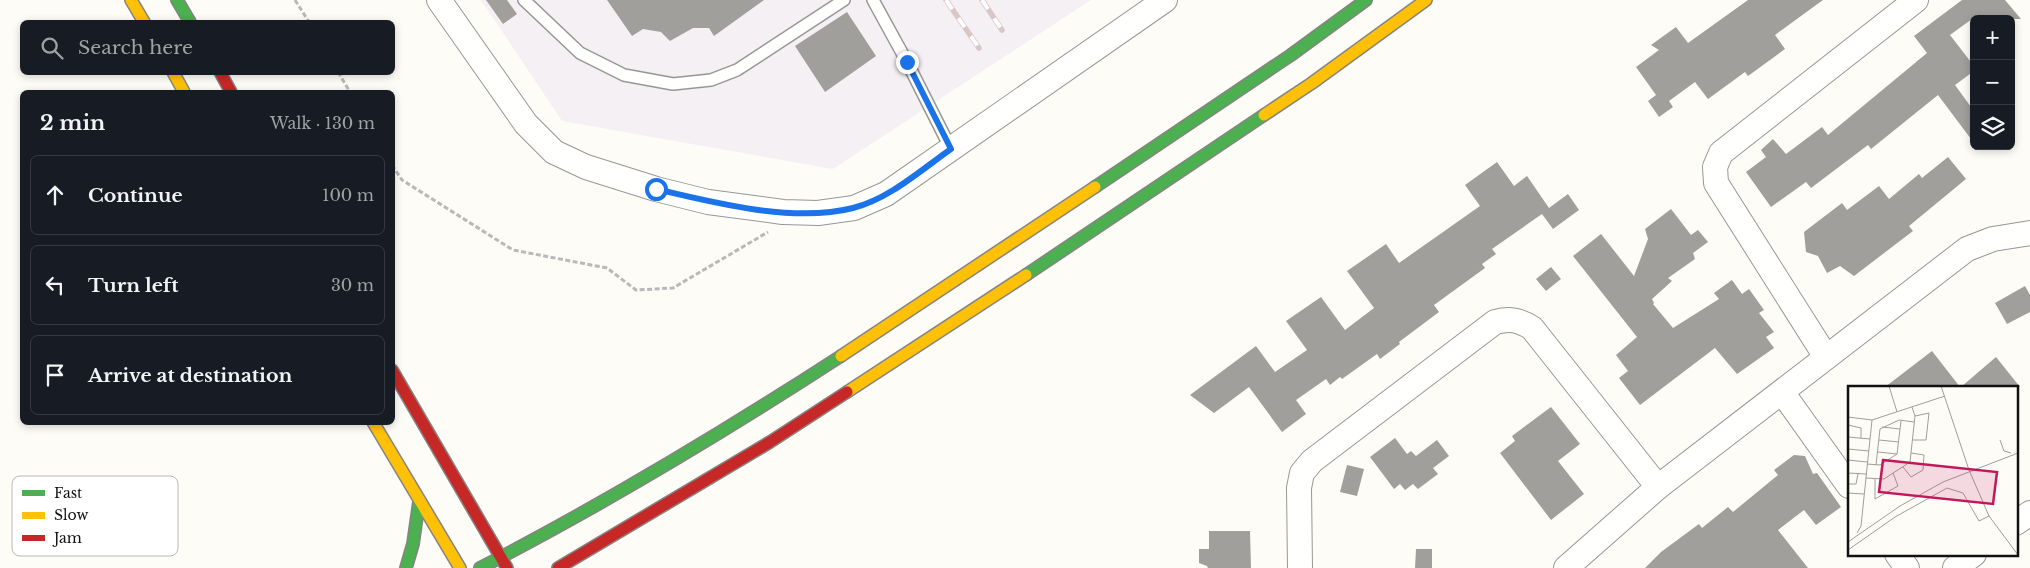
<!DOCTYPE html>
<meta charset="utf-8">
<style>
:root{--surface:#171b24;--page:#242831;--text:#f1f3f6;--muted:#9ea1a6;--line:#363941}
body{margin:0;font-family:"Libre Baskerville",serif;background:var(--page);color:var(--text)}
.controls{position:absolute;right:15px;top:15px;display:grid;overflow:hidden;border-radius:8px;box-shadow:0 2px 8px #0003}
.controls button{width:45px;height:45px;display:grid;place-items:center;padding:0;border:0;border-bottom:1px solid var(--line);background:var(--surface);color:var(--text);font:25px sans-serif}
.stop{position:absolute;width:15px;height:15px;margin:-11px;border:4px solid #1a73e8;border-radius:50%;background:#fff}
.stop.end{background:#1a73e8;border-color:#fff;box-shadow:0 1px 5px #0008}
.list{margin:0;padding:0;list-style:none}
h2{display:flex;justify-content:space-between;align-items:center;height:65px;margin:0;padding:0 20px;font-size:21px}
h2 small{font-size:16px;font-weight:400;color:var(--muted)}
.list li{display:grid;grid-template-columns:32px 1fr auto;gap:15px;align-items:center;box-sizing:border-box;height:80px;margin:0 10px 10px;padding:0 10px;border:1px solid var(--line);border-radius:8px}
.list b{display:block;font-size:19px;white-space:nowrap}
.list em{font-size:16px;font-style:normal;color:var(--muted)}
.icon{flex:none;width:28px;height:28px;fill:none;stroke:currentColor;stroke-width:2;stroke-linecap:round;stroke-linejoin:round}
.map{position:relative;flex:none;width:2030px;height:568px;overflow:hidden}
.search{position:absolute;background:var(--surface);box-shadow:0 2px 8px #0003;left:20px;top:20px;width:375px;height:55px;display:flex;align-items:center;gap:12px;box-sizing:border-box;padding:0 18px;border-radius:8px;color:var(--muted);font-size:19px}
.panel{position:absolute;background:var(--surface);box-shadow:0 2px 8px #0003;left:20px;top:90px;width:375px;height:335px;border-radius:8px}
.map>svg:first-child{display:block}
.industrial{fill:#f5f0f3}
.building{fill:#a19f9c}
.lines{fill:none;stroke-linecap:round;stroke-linejoin:round}
.lane-casing{stroke:#979795;stroke-width:14}
.street-casing{stroke:#979795;stroke-width:26}
.fast-casing{stroke:#858482;stroke-width:14}
.slow-casing{stroke:#858482;stroke-width:14}
.jam-casing{stroke:#858482;stroke-width:14}
.path{stroke:#b9b9b8;stroke-width:3;stroke-dasharray:5 2.5;stroke-linecap:butt}
.lane{stroke:#fffffe;stroke-width:11}
.street{stroke:#fffffe;stroke-width:24}
.fast{stroke:#4caf50;stroke-width:11}
.slow{stroke:#ffc107;stroke-width:11}
.jam{stroke:#c62828;stroke-width:11}
.rail-casing{stroke:#d9c6c7;stroke-width:5.5}
.rail{stroke:#fff;stroke-width:4;stroke-dasharray:11;stroke-linecap:butt}
.route{stroke:#1a73e8;stroke-width:6}
.inset-road{fill:none;stroke:#9f9e9b;stroke-width:1}
.view{fill:#c2185b;fill-opacity:0.15;stroke:#c2185b;stroke-width:2.5}
.inset-edge{fill:none;stroke:#111;stroke-width:2.5}
.key{fill:#fff;stroke:#b8b8b8;stroke-width:1}
.key-label{font-size:14px;fill:#111}
</style>
<div class="map">
<svg width="2030" height="568" viewBox="0 0 2030 568">
<rect width="100%" height="100%" fill="#fdfcf7"/>
<polygon class="industrial" points="481,0 1091,0 833,169 562,121"/>
<g class="building">
<polygon points="486,0 507,0 517,14 503,24"/>
<polygon points="607,0 764,0 714,36 709,28 693,28 670,41 661,32 643,29 632,36"/>
<polygon points="1748,0 1823,0 1775,35 1785,49 1748,76 1745,72 1708,99 1695,82 1669,101 1673,107 1659,117 1648,101 1656,95 1636,67 1659,50 1651,45 1676,27 1688,43"/>
<polygon points="1962,0 2005,0 2021,19 1972,19 1950,35 1974,66 1974,71 1955,85 1974,111 1974,143 1938,95 1871,149 1868,145 1811,188 1806,182 1771,207 1746,172 1766,157 1761,150 1773,139 1786,154 1822,127 1828,135 1927,53 1914,36"/>
<polygon points="847,12 876,56 825,92 795,46"/>
<polygon points="1948,157 1966,179 1909,226 1913,231 1854,276 1840,266 1827,273 1818,256 1806,252 1804,232 1842,203 1847,210 1879,186 1889,199 1919,174 1922,178"/>
<polygon points="1497,162 1514,186 1527,176 1549,208 1568,194 1579,210 1553,229 1542,214 1492,249 1496,254 1482,264 1485,268 1434,305 1439,312 1399,342 1400,344 1380,359 1377,354 1342,379 1340,377 1330,385 1326,379 1296,400 1306,414 1282,432 1249,387 1214,413 1190,395 1256,346 1275,372 1307,350 1286,321 1321,297 1345,330 1374,308 1347,271 1386,244 1399,263 1480,206 1465,185"/>
<polygon points="1671,209 1691,235 1698,230 1708,242 1693,253 1695,259 1668,278 1672,281 1652,299 1654,303 1653,304 1673,328 1719,299 1714,293 1732,280 1742,294 1749,289 1764,310 1759,313 1774,332 1766,337 1774,348 1737,374 1715,348 1640,405 1619,378 1628,371 1616,355 1637,337 1573,256 1601,234 1634,276 1648,239 1645,229"/>
<polygon points="1551,267 1561,279 1546,291 1536,279"/>
<polygon points="2025,286 2030,295 2030,312 2007,324 1995,303"/>
<polygon points="1932,351 1960,387 1885,387"/>
<polygon points="1996,357 2020,387 1961,387"/>
<polygon points="1551,407 1580,444 1558,461 1584,494 1551,520 1500,453 1515,441 1512,436"/>
<polygon points="1395,438 1407,454 1411,451 1416,456 1437,440 1449,456 1433,468 1438,474 1418,489 1413,484 1405,490 1400,484 1394,489 1370,457"/>
<polygon points="1794,455 1805,456 1813,474 1817,473 1841,507 1816,525 1804,510 1778,530 1808,568 1645,568 1661,552 1699,524 1702,528 1728,507 1733,512 1778,475 1774,470"/>
<polygon points="1347,465 1364,469 1357,496 1340,492"/>
<polygon points="1209,531 1250,531 1251,568 1208,568 1207,566 1199,563 1199,549 1209,549"/>
<polygon points="1416,549 1432,549 1432,568 1415,568"/>
</g>
<g class="lines">
<defs>
<g id="lane">
<polyline points="524,0 580,53 624,75 673,84 711,80 737,70 844,0"/>
<polyline points="873,0 907,62 951,149"/>
</g>
<g id="street">
<polyline points="439,0 526,124 554,152 586,167 656,189 708,202 783,212 818,213 854,208 886,194 1165,0"/>
<polyline points="1826,357 1716,183 1715,167 1721,153 1916,0"/>
<polyline points="1782,392 1849,486"/>
<polyline points="2016,523 2030,513"/>
<polyline points="1897,554 1907,568"/>
<path d="M1300 568 1299 488 1302 473 1312 461 1495 322C1510 318 1519 320 1532 328L1658 487"/>
<polyline points="1566,568 1658,487 1967,249 1993,239 2030,233"/>
<polyline points="1955,568 1974,554"/>
</g>
<g id="fast">
<polyline points="177,0 190,22"/>
<polyline points="1095,187 1291,55 1366,0"/>
<polyline points="1026,275 1264,115"/>
<polyline points="406,568 413,544 419,502"/>
<path d="M480 568C604 504 724 432 841 356"/>
</g>
<g id="slow">
<polyline points="131,0 144,22"/>
<polyline points="173,72 184,92"/>
<polyline points="1264,115 1312,83 1426,0"/>
<polyline points="841,356 1095,187"/>
<polyline points="847,392 1026,275"/>
<polyline points="373,422 460,568"/>
</g>
<g id="jam">
<polyline points="220,72 231,92"/>
<polyline points="392,370 507,568"/>
<polyline points="558,568 770,442 847,392"/>
</g>
</defs>
<use href="#lane" class="lane-casing"/>
<use href="#street" class="street-casing"/>
<use href="#fast" class="fast-casing"/>
<use href="#slow" class="slow-casing"/>
<use href="#jam" class="jam-casing"/>
<g class="path">
<polyline points="295,0 309,22"/>
<polyline points="338,72 350,92"/>
<polyline points="392,165 402,180 513,250 607,268 636,290 673,288 768,232"/>
</g>
<use href="#lane" class="lane"/>
<use href="#street" class="street"/>
<use href="#fast" class="fast"/>
<use href="#slow" class="slow"/>
<use href="#jam" class="jam"/>
<defs>
<g id="rail">
<polyline points="946,0 979,48"/>
<polyline points="982,0 1002,30"/>
</g>
</defs>
<use href="#rail" class="rail-casing"/>
<use href="#rail" class="rail"/>
</g>
<g class="lines">
<path class="route" d="M656 189C714 203 794 223 853 208 889 199 921 170 951 149L907 62"/>
</g>
<g transform="translate(1848 386)">
<rect width="170" height="170" fill="#fdfcf7"/>
<path class="inset-road" d="M41 0 49 26M93 0 121 84 141 130 170 169M0 31 24 34 97 10M0 39 13 42V52M34 41 52 43M0 51 22 53M31 54 51 56M65 54H78L81 27 67 30M152 54 156 65 163 67M0 63 21 65M30 66 49 68M0 74 19 76M19 78 32 79 49 68 53 35M28 79 32 43 51 34 66 36M55 81 63 91 75 84 76 69 63 67M0 87 18 88M18 92 36 93 62 76 67 30 64 21M27 93V113L50 100 45 87M0 98H8L10 88M0 107 16 108M9 147 13 140 24 34M0 156 52 120 95 96 170 67M0 164 47 131 99 102 115 107 131 135 141 130"/>
<path class="view" d="M35 74 149 86 145 118 31 106Z"/>
<rect width="170" height="170" class="inset-edge"/>
</g>
<rect x="12" y="476" width="166" height="80" rx="8" class="key"/>
<rect x="22" y="490" width="23" height="6" fill="#4caf50"/>
<rect x="22" y="512" width="23" height="7" fill="#ffc107"/>
<rect x="22" y="535" width="23" height="6" fill="#c62828"/>
<g class="key-label">
<text x="54" y="498">Fast</text>
<text x="54" y="520">Slow</text>
<text x="54" y="543">Jam</text>
</g>
</svg>
<div class="controls">
<button>+</button>
<button>−</button>
<button><svg class="icon" aria-label="layers" viewBox="0 0 24 24"><path d="M12 4l9 5-9 5-9-5zM3 14l9 5 9-5"/></svg></button>
</div>
<div class="stop" style="left:656px;top:189px"></div>
<div class="stop end" style="left:907px;top:62px"></div>
<div class="search"><svg class="icon" aria-label="search" viewBox="0 0 24 24"><circle cx="10" cy="10" r="6"/><path d="M15 15l6 6"/></svg>Search here</div>
<section class="panel">
<h2>2 min<small>Walk · 130 m</small></h2>
<ul class="list">
<li><svg class="icon" aria-label="ahead" viewBox="0 0 24 24"><path d="M12 20V5M6 11l6-6 6 6"/></svg><div><b>Continue</b></div><em>100 m</em></li>
<li><svg class="icon" aria-label="left" viewBox="0 0 24 24"><path d="M17 20v-9H6M10 6l-5 5 5 5"/></svg><div><b>Turn left</b></div><em>30 m</em></li>
<li><svg class="icon" aria-label="arrive" viewBox="0 0 24 24"><path d="M6 21V4h12l-3 4 3 4H6"/></svg><div><b>Arrive at destination</b></div></li>
</ul>
</section>
</div>
